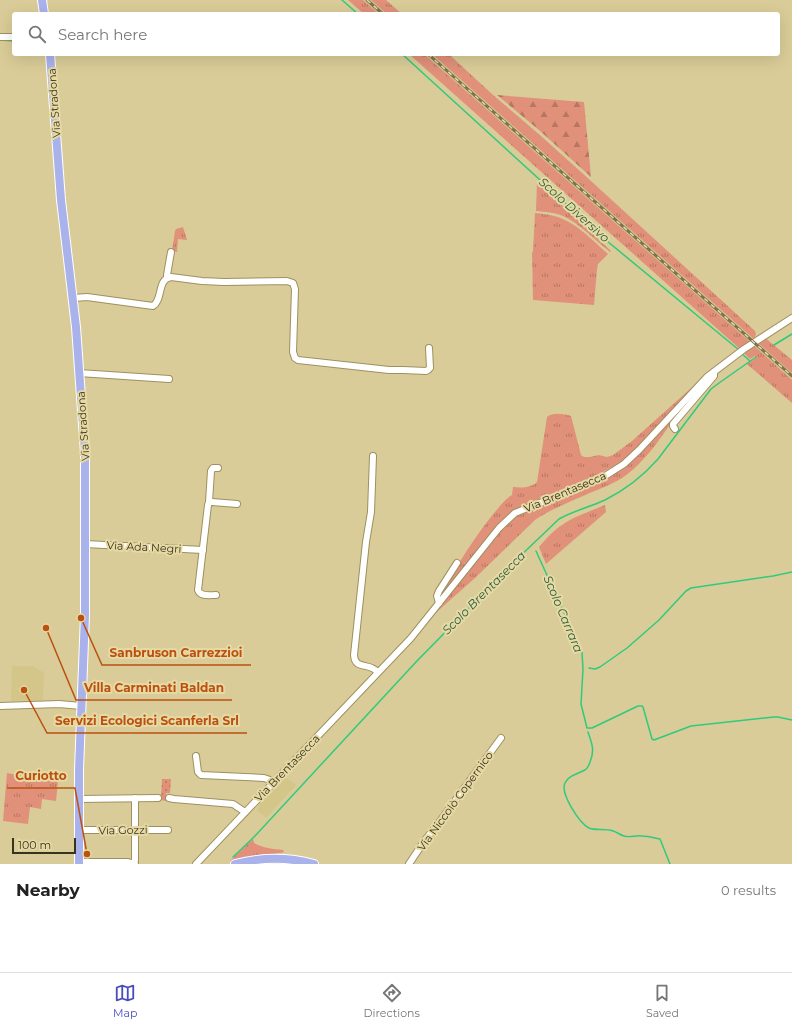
<!DOCTYPE html>
<meta charset="utf-8">
<style>
:root{--surface:#fff;--page:#f2f2f2;--text:#222;--muted:#767676;--line:#e0e0e0;--accent:#474cc1}
body{margin:0;font-family:Montserrat,sans-serif;background:var(--page);color:var(--text)}
.scale{position:absolute;left:12px;bottom:10px;width:64px;box-sizing:border-box;padding-left:4px;border:2px solid #38331e;border-top:0;font-size:11px;line-height:14px;white-space:nowrap;color:#38331e;-webkit-text-stroke:3px #e6d9a4;paint-order:stroke}
.list{margin:0;padding:0;list-style:none}
h2{display:flex;justify-content:space-between;align-items:center;height:52px;margin:0;padding:0 16px;font-size:17px}
h2 small{font-size:13px;font-weight:400;color:var(--muted)}
.icon{flex:none;width:22px;height:22px;fill:none;stroke:currentColor;stroke-width:2;stroke-linecap:round;stroke-linejoin:round}
.map{position:relative;flex:none;width:792px;height:864px;overflow:hidden}
.search{position:absolute;background:var(--surface);box-shadow:0 4px 16px #0002;left:12px;right:12px;top:12px;height:44px;display:flex;align-items:center;gap:10px;box-sizing:border-box;padding:0 14px;border-radius:4px;color:var(--muted);font-size:15px}
.sheet{height:108px;background:var(--surface)}
nav{display:flex;justify-content:space-around;align-items:center;box-sizing:border-box;height:56px;border-top:1px solid var(--line);background:var(--surface);font-size:11px;color:var(--muted)}
nav a{display:grid;justify-items:center;gap:2px}
nav .on{color:var(--accent)}
.map>svg:first-child{display:block}
.built{fill:#d4c589}
.grass{fill:url(#grass-tufts)}
.forest{fill:url(#forest-firs)}
.park{fill:url(#park-dots)}
.lines{fill:none;stroke-linecap:round;stroke-linejoin:round}
.stream{stroke:#30ca7d;stroke-width:1.5}
.minor-casing{stroke:#9e915f;stroke-width:8}
.major-casing{stroke:#fff;stroke-width:10}
.minor{stroke:#fff;stroke-width:6}
.major{stroke:#aab2ec;stroke-width:8}
.rail-casing{stroke:#7c7351;stroke-width:3}
.rail{stroke:#e6d9a4;stroke-width:1.5;stroke-dasharray:4.5;stroke-linecap:butt}
.labels{text-anchor:middle;stroke-width:4;stroke-linejoin:round;paint-order:stroke}
.street-label{font-size:11px;fill:#38331e;stroke:#e6d9a4}
.water-label{font-size:12px;font-style:italic;fill:#255c3c;stroke:#e6d9a4}
.leader{fill:none;stroke:#bc5010;stroke-width:1.5}
.callout-dot{fill:#bc5010;stroke:#e6d9a4;stroke-width:1.5}
.callout-label{font-size:12px;text-anchor:middle;font-weight:bold;fill:#bc5010;stroke:#e6d9a4;stroke-width:4;stroke-linejoin:round;paint-order:stroke}
</style>
<div class="map">
<svg width="792" height="864" viewBox="0 0 792 864">
<defs>
<pattern id="grass-tufts" width="24" height="20" patternUnits="userSpaceOnUse"><rect width="24" height="20" fill="#e1907a"/><path d="M3 7l-1-3M5 7V3M7 7l1-3M15 17l-1-3M17 17v-4M19 17l1-3" fill="none" stroke="#b77663"/></pattern>
<pattern id="forest-firs" width="22" height="20" patternUnits="userSpaceOnUse"><rect width="22" height="20" fill="#e1907a"/><path d="M5 1l3.5 6h-7zM16 11l3.5 6h-7z" fill="#b77663"/></pattern>
<pattern id="park-dots" width="8" height="8" patternUnits="userSpaceOnUse"><rect width="8" height="8" fill="#e1907a"/><path d="M2 2h.1M6 6h.1" fill="none" stroke="#b77663" stroke-width="1.8" stroke-linecap="round"/></pattern>
</defs>
<rect width="100%" height="100%" fill="#d9cc98"/>
<g class="built">
<polygon points="363,0 371,0 387,14 379,14"/>
<polygon points="424,54 432,54 792,373 792,380"/>
<polygon points="12,666 33,666 44,673 43,700 11,701"/>
<polygon points="286,778 296,785 266,818 257,810 259,805"/>
</g>
<g class="grass">
<polygon points="348,0 363,0 379,14 364,14"/>
<polygon points="371,0 386,0 402,14 387,14"/>
<polygon points="409,54 424,54 750,342 740,349"/>
<polygon points="432,54 449,54 454,59 492,94 541,136 591,181 755,331 756,334 754,339"/>
<path d="M537 182 611 251 610 252C595 240 580 224 563 216 554 212 545 212 536 211Z"/>
<path d="M535 213C542 214 548 214 554 216 575 221 592 240 608 254L598 264 597 269 594 305 533 300 532 252H533Z"/>
<polygon points="183,227 187,240 178,239 177,251 179,252 172,251 175,231 176,229"/>
<polygon points="764,337 792,360 792,373 758,343"/>
<polygon points="753,345 792,380 792,403 747,364 756,358 755,356 750,359 743,352"/>
<path d="M699 381H700L646 440 622 462 597 475 524 505 509 515 491 533 440 598V596L441 592C458 565 474 537 495 512 500 506 505 499 512 495L513 487C522 488 530 488 537 482L547 417C553 412 563 414 571 416L581 455 584 457H590L599 455 607 457 613 455 632 441Z"/>
<path d="M700 387C690 399 681 411 671 423 658 442 644 462 625 476 615 483 604 487 592 492 574 500 551 509 535 520L475 578 431 617 502 527 515 515 537 508 604 480 615 472 629 464 640 454Z"/>
<path d="M605 505 606 512 546 564 539 547C545 540 554 530 562 525 575 516 591 511 605 505Z"/>
<polygon points="7,773 39,779 58,781 56,801 42,799 41,809 30,807 28,824 3,821"/>
<path d="M253 839 254 843C263 848 273 849 283 850L284 852C276 854 264 855 255 856 248 857 240 860 233 862L230 861Z"/>
</g>
<polygon class="forest" points="497,95 584,102 591,177 539,130"/>
<polygon class="park" points="162,779 171,779 170,793 166,793 166,801 161,800"/>
<g class="lines">
<g class="stream">
<polyline points="342,0 358,14"/>
<polyline points="0,40 14,41"/>
<polyline points="402,54 607,241 739,350"/>
<polyline points="774,345 792,334"/>
<polyline points="741,353 750,361"/>
<polyline points="536,551 582,652 583,669 581,704 587,728 592,728 638,706 642,706 643,707 652,739 654,740 691,726 774,717 778,717 792,720"/>
<polyline points="589,668 595,669 600,667 627,648 659,620 686,591 691,588 773,576 792,572"/>
<path d="M588 732C592 744 595 750 590 762 589 765 588 768 585 770 578 774 569 775 565 783 560 793 579 823 589 828 596 831 605 828 613 831 617 832 620 835 624 836 630 838 636 835 642 836 648 836 655 838 660 839L670 864"/>
<path d="M233 857 254 837 416 662 516 560 559 519C573 511 590 507 605 500 625 490 643 476 658 459L711 389 719 383 756 357"/>
</g>
<defs>
<g id="minor">
<polyline points="0,37 14,37"/>
<polyline points="167,278 167,275 171,252"/>
<path d="M73 298 87 297 153 306C163 300 157 279 171 277L202 281 224 282 287 281 293 283 295 289 293 352 295 358 298 360 389 370H403L426 371 428 370 430 368 429 348"/>
<polyline points="79,373 169,379"/>
<polyline points="675,429 673,426 673,424 714,376 714,372"/>
<path d="M373 456 371 512 366 542 354 655C355 668 364 664 372 668 375 669 376 671 378 672"/>
<polyline points="209,502 211,471 213,468 218,468"/>
<polyline points="85,544 203,550"/>
<path d="M216 595C210 595 200 597 198 590L208 505 209 502H212L237 504"/>
<polyline points="439,603 437,596 439,591 457,563"/>
<polyline points="0,706 59,704 81,706"/>
<polyline points="196,756 198,772 201,775 264,778 270,780 273,783"/>
<polyline points="169,798 174,799 233,804 245,812"/>
<polyline points="79,799 158,798"/>
<polyline points="79,830 168,830"/>
<polyline points="79,862 127,862 135,864"/>
<polyline points="134,863 135,860 135,798"/>
<polyline points="196,864 411,638 499,528 515,513 602,478 624,464 639,450 707,377 744,349 792,318"/>
<polyline points="409,864 425,840 435,828 501,738"/>
</g>
<g id="major">
<polyline points="42,0 44,14"/>
<polyline points="50,54 61,200 76,327 85,453 85,615 79,770 79,864"/>
<path d="M235 864C262 857 288 857 314 864"/>
</g>
</defs>
<use href="#minor" class="minor-casing"/>
<use href="#major" class="major-casing"/>
<use href="#minor" class="minor"/>
<use href="#major" class="major"/>
<defs>
<g id="rail">
<polyline points="367,0 383,14"/>
<polyline points="428,54 792,376"/>
</g>
</defs>
<use href="#rail" class="rail-casing"/>
<use href="#rail" class="rail"/>
</g>
<g class="labels">
<g class="street-label">
<text transform="translate(54 103) rotate(-94)" y="4">Via Stradona</text>
<text transform="translate(83 426) rotate(-94)" y="4">Via Stradona</text>
<text transform="translate(565 492) rotate(-23)" y="4">Via Brentasecca</text>
<text transform="translate(144 547) rotate(3)" y="4">Via Ada Negri</text>
<text transform="translate(287 768) rotate(-46)" y="4">Via Brentasecca</text>
<text transform="translate(455 801) rotate(-54)" y="4">Via Niccolò Copernico</text>
<text transform="translate(123 830) rotate(-1)" y="4">Via Gozzi</text>
</g>
<g class="water-label">
<text transform="translate(574 210) rotate(42)" y="4">Scolo Diversivo</text>
<text transform="translate(484 593) rotate(-45)" y="4">Scolo Brentasecca</text>
<text transform="translate(563 614) rotate(67)" y="4">Scolo Carrara</text>
</g>
</g>
<path class="leader" d="M81 618L102 665H251M46 628L76 700H232M24 690L47 733H247M87 854L75 788H7"/>
<g class="callout-dot">
<circle cx="81" cy="618" r="4"/>
<circle cx="46" cy="628" r="4"/>
<circle cx="24" cy="690" r="4"/>
<circle cx="87" cy="854" r="4"/>
</g>
<g class="callout-label">
<text x="176" y="657">Sanbruson Carrezzioi</text>
<text x="154" y="692">Villa Carminati Baldan</text>
<text x="147" y="725">Servizi Ecologici Scanferla Srl</text>
<text x="41" y="780">Curiotto</text>
</g>
</svg>
<div class="scale">100 m</div>
<div class="search"><svg class="icon" aria-label="search" viewBox="0 0 24 24"><circle cx="10" cy="10" r="6"/><path d="M15 15l6 6"/></svg>Search here</div>
</div>
<section class="sheet">
<h2>Nearby<small>0 results</small></h2>
<ul class="list">
</ul>
</section>
<nav>
<a class="on"><svg class="icon" aria-label="map" viewBox="0 0 24 24"><path d="M3 6l6-2 6 2 6-2v14l-6 2-6-2-6 2zM9 4v14M15 6v14"/></svg>Map</a>
<a><svg class="icon" aria-label="directions" viewBox="0 0 24 24"><path d="M12 3l9 9-9 9-9-9zM9 14v-3h6M13 9l2 2-2 2"/></svg>Directions</a>
<a><svg class="icon" aria-label="saved" viewBox="0 0 24 24"><path d="M7 4h10v16l-5-4-5 4z"/></svg>Saved</a>
</nav>
